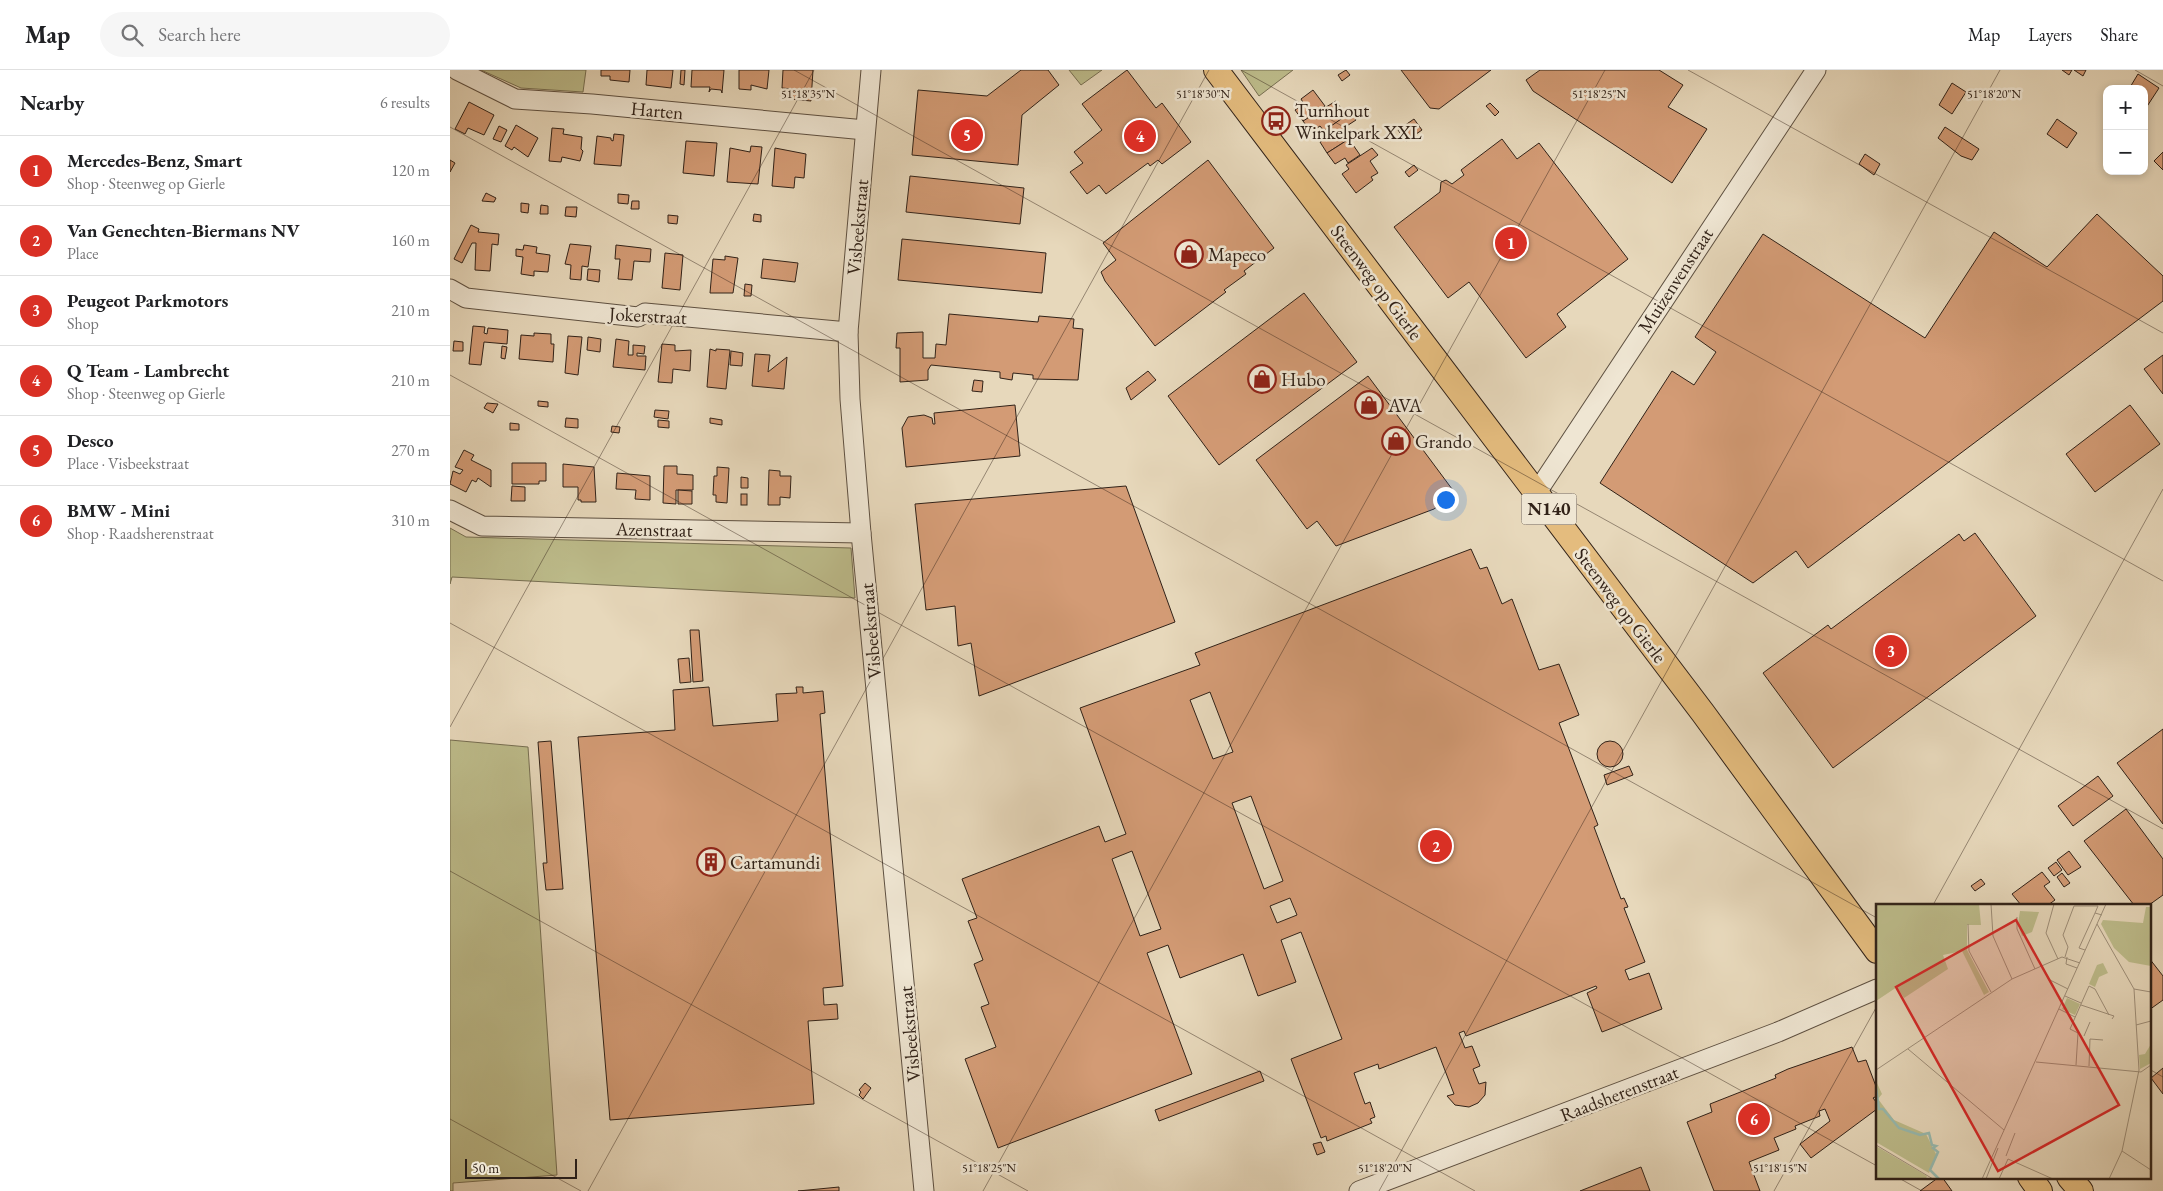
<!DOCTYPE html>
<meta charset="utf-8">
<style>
:root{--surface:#fff;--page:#f6f6f6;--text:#202124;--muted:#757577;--line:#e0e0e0;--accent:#d93025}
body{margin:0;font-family:"EB Garamond",serif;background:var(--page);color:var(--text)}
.controls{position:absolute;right:15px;top:15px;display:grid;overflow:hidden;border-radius:10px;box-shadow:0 2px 8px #0003}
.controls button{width:45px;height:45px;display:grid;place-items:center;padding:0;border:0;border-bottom:1px solid var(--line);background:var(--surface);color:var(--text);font:25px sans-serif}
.scale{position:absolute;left:15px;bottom:12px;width:112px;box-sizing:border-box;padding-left:5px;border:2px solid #312218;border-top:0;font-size:14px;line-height:18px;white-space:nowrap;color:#312218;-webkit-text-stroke:4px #efe6d3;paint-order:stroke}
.you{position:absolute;left:995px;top:429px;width:18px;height:18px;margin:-12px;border:4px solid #fff;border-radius:50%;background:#1a73e8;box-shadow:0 0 0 8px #1a73e833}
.badge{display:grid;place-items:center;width:32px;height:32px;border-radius:50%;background:var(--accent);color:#fff;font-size:16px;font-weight:700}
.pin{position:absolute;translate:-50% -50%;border:2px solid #fff;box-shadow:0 1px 5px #0006}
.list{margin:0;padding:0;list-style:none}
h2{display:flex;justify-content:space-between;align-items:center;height:65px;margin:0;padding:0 20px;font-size:21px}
h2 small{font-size:16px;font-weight:400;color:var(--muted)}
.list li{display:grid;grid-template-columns:32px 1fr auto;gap:15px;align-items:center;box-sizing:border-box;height:70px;padding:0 20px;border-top:1px solid var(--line)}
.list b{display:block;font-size:19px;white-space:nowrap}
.list p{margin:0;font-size:16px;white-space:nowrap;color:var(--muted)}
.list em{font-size:16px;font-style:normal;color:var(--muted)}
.icon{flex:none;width:28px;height:28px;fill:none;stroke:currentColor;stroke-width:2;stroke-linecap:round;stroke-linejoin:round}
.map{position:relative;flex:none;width:1713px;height:1121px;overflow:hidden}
header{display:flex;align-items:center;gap:30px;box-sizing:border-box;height:70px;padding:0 25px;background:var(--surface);border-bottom:1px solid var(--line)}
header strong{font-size:24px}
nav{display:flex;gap:28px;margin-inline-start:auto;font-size:18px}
.search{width:350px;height:45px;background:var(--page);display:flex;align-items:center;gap:12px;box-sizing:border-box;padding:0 18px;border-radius:28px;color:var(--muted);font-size:19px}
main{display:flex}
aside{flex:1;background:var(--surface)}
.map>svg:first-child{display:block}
.green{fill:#bdbc8b;stroke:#776f52}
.building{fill:#d39b75;stroke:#312218;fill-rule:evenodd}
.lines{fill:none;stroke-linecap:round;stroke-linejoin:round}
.minor-casing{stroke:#5e5041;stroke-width:21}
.major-casing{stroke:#312218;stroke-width:26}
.minor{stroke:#efe6d3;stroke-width:19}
.major{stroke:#e4bc7e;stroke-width:24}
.ticks{fill:none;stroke:#312218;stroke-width:1;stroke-opacity:0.45}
.labels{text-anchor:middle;stroke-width:5;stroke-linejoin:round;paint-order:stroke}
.shield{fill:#efe6d3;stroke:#6a5d50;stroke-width:1}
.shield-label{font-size:18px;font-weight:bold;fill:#312218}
.street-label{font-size:19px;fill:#312218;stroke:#efe6d3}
.poi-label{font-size:19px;fill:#312218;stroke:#efe6d3;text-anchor:start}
.inset-river{fill:none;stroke:#97bab0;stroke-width:2.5}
.inset-road{fill:none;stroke:#9e8f7a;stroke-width:1}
.view{fill:#d62828;fill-opacity:0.15;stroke:#d62828;stroke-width:2.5}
.inset-edge{fill:none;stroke:#312218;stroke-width:2.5}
.ticks-label{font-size:12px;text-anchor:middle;fill:#312218;stroke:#efe6d3;stroke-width:5;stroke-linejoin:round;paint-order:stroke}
</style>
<header>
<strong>Map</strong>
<div class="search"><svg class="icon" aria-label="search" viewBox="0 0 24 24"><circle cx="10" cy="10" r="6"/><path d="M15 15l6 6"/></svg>Search here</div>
<nav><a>Map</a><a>Layers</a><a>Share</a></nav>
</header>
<main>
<aside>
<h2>Nearby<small>6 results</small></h2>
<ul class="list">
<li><span class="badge">1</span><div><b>Mercedes-Benz, Smart</b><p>Shop · Steenweg op Gierle</p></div><em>120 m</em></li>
<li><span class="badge">2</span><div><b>Van Genechten-Biermans NV</b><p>Place</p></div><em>160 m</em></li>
<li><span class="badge">3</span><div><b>Peugeot Parkmotors</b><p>Shop</p></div><em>210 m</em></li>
<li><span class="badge">4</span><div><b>Q Team - Lambrecht</b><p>Shop · Steenweg op Gierle</p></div><em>210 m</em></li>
<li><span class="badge">5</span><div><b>Desco</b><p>Place · Visbeekstraat</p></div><em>270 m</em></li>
<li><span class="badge">6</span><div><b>BMW - Mini</b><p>Shop · Raadsherenstraat</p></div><em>310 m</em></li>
</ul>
</aside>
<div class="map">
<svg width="1713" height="1121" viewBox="0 0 1713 1121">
<rect width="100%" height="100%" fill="#e7d8bb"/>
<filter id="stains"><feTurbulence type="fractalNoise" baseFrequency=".004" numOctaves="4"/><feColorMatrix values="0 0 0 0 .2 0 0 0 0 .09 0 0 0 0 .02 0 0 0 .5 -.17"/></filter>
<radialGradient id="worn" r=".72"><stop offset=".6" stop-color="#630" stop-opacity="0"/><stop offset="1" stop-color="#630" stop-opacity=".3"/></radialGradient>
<g class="green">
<polygon points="31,0 136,0 133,22 71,18"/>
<polygon points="619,0 652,0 631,15"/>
<polygon points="791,0 843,0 809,26"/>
<polygon points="0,458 16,467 401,478 405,528 2,507 0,514"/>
<polygon points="0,670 78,677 107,1105 3,1113 3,1121 0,1121"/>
</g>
<g class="building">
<polygon points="151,0 180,0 179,12 160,10 160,6 151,6"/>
<polygon points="197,0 223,0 221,18 196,15"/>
<polygon points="231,0 235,0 234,15 230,14"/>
<polygon points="242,0 274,0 272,23 271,20 261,19 259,22 260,17 241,17"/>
<polygon points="289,0 319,0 317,19 301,15 301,20 289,19"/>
<polygon points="333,0 363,0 361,31 341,29 342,19 332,18"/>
<polygon points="571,0 598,0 609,15 572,45 568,95 462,85 468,20 537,26"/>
<polygon points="677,0 706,38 712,33 741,72 712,94 708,90 700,96 698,93 656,124 649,115 637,124 620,102 633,93 624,82 652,60 632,34"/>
<polygon points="896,0 900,5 892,11 888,5"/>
<polygon points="951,0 1041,0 989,39 980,38"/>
<polygon points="1090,0 1209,0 1233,15 1218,37 1257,59 1222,113 1083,21 1076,10"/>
<polygon points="1612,0 1622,0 1619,5"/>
<polygon points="1624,0 1636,0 1633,6"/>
<polygon points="1688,4 1709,18 1694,41 1694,19 1679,19"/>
<polygon points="1502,13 1516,22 1502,44 1489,35"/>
<polygon points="863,20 875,36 853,51 845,40 854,34 851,29"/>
<polygon points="886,31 896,46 874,61 870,56 861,62 853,51"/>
<polygon points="19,32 44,45 34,65 18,58 15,64 5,59"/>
<polygon points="1040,33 1049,42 1045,46 1036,36"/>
<polygon points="901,42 906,50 892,59 899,69 877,83 870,72 878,67 874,61"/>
<polygon points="964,49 972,60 956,71 948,60"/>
<polygon points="1607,49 1627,63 1617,78 1597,64"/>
<polygon points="66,55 88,68 78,87 64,77 62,80 55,76"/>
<polygon points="49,56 57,60 51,72 43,69"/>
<polygon points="1495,57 1529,79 1522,90 1511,86 1488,68"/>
<polygon points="102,58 114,59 113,64 132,67 131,79 133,81 130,91 112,87 111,92 99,91"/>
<polygon points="164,64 174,65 171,96 144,94 147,66 161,68 161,70 163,71"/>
<polygon points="899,69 910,85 898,93 895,88 885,94 877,83"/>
<polygon points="1052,69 1067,89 1089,73 1178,189 1107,244 1116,257 1076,288 1019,212 998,228 944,157 990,122 991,112 996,110 1002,114 1014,105 1011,100"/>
<polygon points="236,71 267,73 264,106 233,103"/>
<polygon points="301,76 312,77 308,114 277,112 280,78 300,82"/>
<polygon points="325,78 356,84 354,108 345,107 344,118 322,116"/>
<polygon points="922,78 928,85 920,91 928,103 921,107 923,110 906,123 892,104 899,99 896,95"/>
<polygon points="1713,82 1713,100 1704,91"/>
<polygon points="1415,84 1430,94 1424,105 1409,94"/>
<polygon points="0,90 5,93 0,102"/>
<polygon points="758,90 824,178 794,201 796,204 774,220 776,222 705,276 655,211 651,202 666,190 653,173"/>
<polygon points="964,95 968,100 959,107 955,102"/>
<polygon points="460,106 574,118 570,154 456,142"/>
<polygon points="36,123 46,128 44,132 32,131"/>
<polygon points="168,124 179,125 178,134 168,133"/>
<polygon points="182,131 189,131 189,139 181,139"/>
<polygon points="71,133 79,134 78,143 71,142"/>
<polygon points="91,135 98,136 98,144 90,144"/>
<polygon points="116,137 127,137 126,147 115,146"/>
<polygon points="304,144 311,145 311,152 303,151"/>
<polygon points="1647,144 1713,206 1713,231 1358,498 1346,481 1303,513 1150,413 1222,301 1244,315 1266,282 1245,267 1313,164 1475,268 1544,162 1597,197"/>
<polygon points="218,145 228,146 227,154 218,153"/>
<polygon points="21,155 29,159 28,162 49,164 48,175 42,174 40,201 25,200 26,173 22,173 12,193 4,189"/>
<polygon points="452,169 596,183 592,223 448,210"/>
<polygon points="120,174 141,176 138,197 132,196 131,210 120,209 121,195 115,194"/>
<polygon points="74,175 87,177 86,183 100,185 98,202 84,201 84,206 71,204 73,187 66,186 66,179 73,180"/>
<polygon points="166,175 201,179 200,192 184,191 182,210 168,209 170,189 165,189"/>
<polygon points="215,183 233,185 230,220 212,218"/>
<polygon points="275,186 288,188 283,223 260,223 263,189 275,190"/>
<polygon points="313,189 348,193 345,212 311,208"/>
<polygon points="138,199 150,200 149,212 137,210"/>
<polygon points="295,214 302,215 301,226 294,226"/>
<polygon points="854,223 907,292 769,395 718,326"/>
<polygon points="499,244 588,252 589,246 624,249 623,258 633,259 628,310 583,309 583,305 563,303 562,310 550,308 550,302 481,295 478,300 478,310 450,312 450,278 446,278 447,263 473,262 473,288 485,288 486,274 496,275"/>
<polygon points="23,256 35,257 34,263 37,264 38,258 58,260 57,274 34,272 31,295 19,294"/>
<polygon points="84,263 101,264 101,274 104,274 103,292 69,289 71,265 84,266"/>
<polygon points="118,266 132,267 128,305 115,303"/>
<polygon points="138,267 151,269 150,282 137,280"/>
<polygon points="166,269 179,271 178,285 183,285 183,275 195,276 194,284 187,283 187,286 196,286 195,300 163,297"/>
<polygon points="4,271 13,272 13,281 3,281"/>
<polygon points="212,274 225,275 225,281 241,280 240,301 223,299 222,313 208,312"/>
<polygon points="52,276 57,277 55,289 51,288"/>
<polygon points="260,279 266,281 266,279 280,280 276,319 257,317"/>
<polygon points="281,281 293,283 292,296 280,295"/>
<polygon points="305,284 320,285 318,302 337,287 334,319 302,316"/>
<polygon points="1713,285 1713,324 1694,299"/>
<polygon points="698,301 706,310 681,330 676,318"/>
<polygon points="918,306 1005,423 984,439 886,476 867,451 857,459 806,390"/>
<polygon points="524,310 533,311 532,322 522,321"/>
<polygon points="88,331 98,332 98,337 88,336"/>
<polygon points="37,333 48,334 43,343 34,338"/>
<polygon points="565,335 570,386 456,397 452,358 458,347 474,345 482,348 483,354 485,354 484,343"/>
<polygon points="1680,335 1710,374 1645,422 1616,384"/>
<polygon points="205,340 219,341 218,349 204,347"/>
<polygon points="116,348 128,349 128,358 115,357"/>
<polygon points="260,348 272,350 272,355 260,353"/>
<polygon points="208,350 219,351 219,358 208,357"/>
<polygon points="60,353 69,354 69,360 60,360"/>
<polygon points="162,356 170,357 169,363 161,362"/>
<polygon points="14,380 24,385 21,390 41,400 41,417 28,408 26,412 22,410 16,422 0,414 3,401 10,404 13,400 5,397"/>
<polygon points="62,393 96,393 96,411 89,411 89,414 62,414"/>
<polygon points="113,394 144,397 146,432 131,432 131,430 128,430 128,417 113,417"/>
<polygon points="214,396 227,396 227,404 243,405 243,420 226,420 226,434 213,433"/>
<polygon points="267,397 279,398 277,433 266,432 266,425 263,425 264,406 267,406"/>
<polygon points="319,400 330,401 330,406 341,406 340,428 330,427 330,435 318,435"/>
<polygon points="167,403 200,406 200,430 185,429 186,420 166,419"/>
<polygon points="291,407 298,408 298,418 291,418"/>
<polygon points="62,416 75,417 75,431 61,431"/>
<polygon points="676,416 725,552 529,626 521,573 508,576 505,536 476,540 465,434"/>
<polygon points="228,420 242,421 242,434 228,434"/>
<rect x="291" y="424" width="6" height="11"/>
<polygon points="1525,463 1586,546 1383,698 1313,603 1378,555 1381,559 1509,464 1514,471"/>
<path d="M1021 479 1030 499 1037 497 1052 534 1062 529 1089 600 1109 594 1129 645 1109 653 1148 755 1144 757 1171 829 1174 828 1178 837 1174 838 1195 892 1175 900 1179 910 1199 903 1212 939 1152 962 1137 923 1147 918 1146 916 1016 966 1014 961 1009 963 1015 978 1022 976 1030 996 1023 999 1029 1014 1036 1012 1035 1025 1028 1033 1019 1037 1005 1035 997 1026 1004 1024 986 977 929 999 928 994 904 1003 915 1034 920 1032 925 1047 920 1049 922 1053 877 1071 876 1066 871 1068 841 989 892 969 851 862 831 870 846 912 808 926 793 884 730 908 718 875 697 883 742 1004 548 1078 515 989 546 977 531 937 539 934 524 894 533 890 518 851 527 848 512 809 649 756 655 772 676 764 630 638 750 595 745 583ZM760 622 783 682 763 689 740 630ZM801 726 833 811 814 819 782 733ZM682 781 711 859 690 866 662 789ZM840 828 847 845 827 853 820 836Z"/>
<polygon points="240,560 249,560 253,611 243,612"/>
<polygon points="239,588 241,612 230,613 228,589"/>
<polygon points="259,617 263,656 328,651 326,624 347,623 346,617 353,617 353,623 373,621 375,643 370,644 393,916 373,918 374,935 387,934 388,949 358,951 364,1034 160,1050 128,667 225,660 223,620"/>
<polygon points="1713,659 1713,754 1667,693"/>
<circle cx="1160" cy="684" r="13"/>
<polygon points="101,671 113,819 96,820 93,793 97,793 88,672"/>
<polygon points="1179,696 1183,705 1157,715 1154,705"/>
<polygon points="1648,706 1663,726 1623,756 1608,736"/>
<polygon points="1676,739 1713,789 1713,825 1699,835 1684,835 1634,771"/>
<polygon points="1619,781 1631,797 1618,805 1607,790"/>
<polygon points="1606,792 1612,800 1604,806 1598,798"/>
<polygon points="1592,802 1600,812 1594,816 1605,830 1598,835 1571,835 1562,824"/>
<polygon points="1612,803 1620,813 1614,817 1607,807"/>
<polygon points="1531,809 1535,814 1525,821 1521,816"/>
<polygon points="1699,888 1713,906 1713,930 1699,940"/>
<polygon points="1402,977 1408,992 1416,990 1427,1019 1427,1026 1423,1028 1427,1033 1427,1039 1361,1088 1350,1074 1380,1051 1375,1039 1369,1041 1370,1046 1345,1056 1346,1059 1324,1068 1329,1080 1299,1092 1310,1121 1264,1121 1237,1052 1262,1042 1260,1034 1326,1008 1325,1005 1338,999"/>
<polygon points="1713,998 1713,1024 1701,1008"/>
<polygon points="810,1001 814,1011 709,1051 705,1040"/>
<polygon points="415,1013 421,1018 413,1029 409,1025 411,1022 409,1020"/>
<polygon points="871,1072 875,1082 867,1085 863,1074"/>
<polygon points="1191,1097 1200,1121 1130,1121"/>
<polygon points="1489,1107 1492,1107 1502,1121 1470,1121"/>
<polygon points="389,1117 389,1121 348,1121"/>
</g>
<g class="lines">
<defs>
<g id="minor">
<polyline points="7,0 65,29 142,34 415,60"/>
<polyline points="421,0 398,262 400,329 411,463 474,1121"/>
<polyline points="0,219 16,228 188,247 195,243 398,262"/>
<polyline points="1087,422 1366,0"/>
<polyline points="0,440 32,456 411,463"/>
<polyline points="909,1121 1328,962 1427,919"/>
</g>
<g id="major">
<polyline points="766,0 1253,643 1427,881"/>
<polyline points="1580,1107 1590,1121"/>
<polyline points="1619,1107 1631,1121"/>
</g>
</defs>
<use href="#minor" class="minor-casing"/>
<use href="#major" class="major-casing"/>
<use href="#minor" class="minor"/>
<use href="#major" class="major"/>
</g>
<path class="ticks" d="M344 0 1713 759M791 0 1713 511M1238 0 1713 263M1685 0 1713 16M0 57 1427 848M0 305 1427 1096M0 553 1025 1121M0 657 364 0M0 801 578 1121M1483 835 1713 419M1699 999 1713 1007M0 1049 131 1121M1447 1107 1472 1121M138 1121 759 0M533 1121 1155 0M929 1121 1550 0M1324 1121 1427 936"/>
<defs>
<symbol id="bus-ring" viewBox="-11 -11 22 22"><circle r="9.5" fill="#efe6d3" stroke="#8f2418" stroke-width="1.5"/><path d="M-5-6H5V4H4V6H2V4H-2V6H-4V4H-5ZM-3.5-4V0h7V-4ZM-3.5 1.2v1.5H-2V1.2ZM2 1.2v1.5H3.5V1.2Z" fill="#8f2418"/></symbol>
<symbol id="shop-ring" viewBox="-11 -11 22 22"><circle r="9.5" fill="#efe6d3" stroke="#8f2418" stroke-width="1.5"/><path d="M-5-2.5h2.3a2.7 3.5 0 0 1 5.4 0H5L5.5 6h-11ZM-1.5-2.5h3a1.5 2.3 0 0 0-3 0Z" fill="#8f2418"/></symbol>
<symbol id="building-ring" viewBox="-11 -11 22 22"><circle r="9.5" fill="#efe6d3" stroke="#8f2418" stroke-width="1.5"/><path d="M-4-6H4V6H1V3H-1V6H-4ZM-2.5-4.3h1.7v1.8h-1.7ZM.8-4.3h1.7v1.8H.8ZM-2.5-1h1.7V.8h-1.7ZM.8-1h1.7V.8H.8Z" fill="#8f2418"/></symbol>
</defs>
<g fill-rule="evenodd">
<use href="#bus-ring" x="810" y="35" width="32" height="32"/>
<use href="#shop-ring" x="723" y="168" width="32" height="32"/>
<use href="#shop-ring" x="796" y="293" width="32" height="32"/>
<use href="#shop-ring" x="903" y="319" width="32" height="32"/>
<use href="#shop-ring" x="930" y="355" width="32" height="32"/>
<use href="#building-ring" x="245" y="776" width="32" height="32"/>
</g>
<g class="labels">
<rect class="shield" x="1071.5" y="423.5" width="55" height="31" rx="4"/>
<g class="shield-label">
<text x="1099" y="445">N140</text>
</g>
<g class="street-label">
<text transform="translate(207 40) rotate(5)" y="7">Harten</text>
<text transform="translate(407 157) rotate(-85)" y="7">Visbeekstraat</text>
<text transform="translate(1225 210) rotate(-57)" y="7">Muizenvenstraat</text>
<text transform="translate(927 212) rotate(53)" y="7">Steenweg op Gierle</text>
<text transform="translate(198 245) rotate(3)" y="7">Jokerstraat</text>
<text transform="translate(204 459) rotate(1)" y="7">Azenstraat</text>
<text transform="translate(1171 535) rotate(53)" y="7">Steenweg op Gierle</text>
<text transform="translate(420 561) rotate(-95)" y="7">Visbeekstraat</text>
<text transform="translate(459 964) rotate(-95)" y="7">Visbeekstraat</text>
<text transform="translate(1169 1023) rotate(-21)" y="7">Raadsherenstraat</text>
</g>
<g class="poi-label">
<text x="845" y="47">Turnhout<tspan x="845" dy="22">Winkelpark XXL</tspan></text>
<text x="758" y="191">Mapeco</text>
<text x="831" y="316">Hubo</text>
<text x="938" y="342">AVA</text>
<text x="965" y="378">Grando</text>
<text x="280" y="799">Cartamundi</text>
</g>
</g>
<g transform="translate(1426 834)">
<rect width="275" height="275" fill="#e7d8bb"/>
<path d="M0 0H103L105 21H91V46L113 88 108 91 86 47 67 51 72 65 28 94 21 83 0 97ZM270 3H275V62L253 58 238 44 225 20 227 16 267 19ZM144 7 163 8 156 28 146 32 142 20ZM227 59 232 69 223 73 219 83 213 80 221 61ZM191 94 204 100 199 111 186 105ZM275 140V159L264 165 263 151 269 150ZM0 177 6 190 2 195 18 216 50 230 61 252 53 269 0 238ZM0 242 51 272 50 275H0Z" fill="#bdbc8b"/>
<path class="inset-river" d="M0 184 3 205H7L23 224 44 231 53 229 56 241 60 242 57 244 62 248 54 266 63 275"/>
<path class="inset-road" d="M115 0 117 32 136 75M178 0 170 29 182 55M141 13V25L159 65M92 20 93 47 115 88M221 20 258 85 263 166 246 247 233 275M209 46 203 44 219 9M189 53 192 43 187 31 198 2H222L219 9 226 11M191 53 190 60 201 64M174 76 192 85M258 85 275 88M189 92 205 99M205 101 238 112 236 115M183 105 199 113M260 121 275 117M208 132 214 118M32 145 128 226M160 158 265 168 275 161M200 161 202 129 194 125 213 82 219 85 233 111M213 162 214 135 227 136M0 166 136 75 186 53 204 59M0 241 57 275M246 247 275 266M130 252 139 229M106 275 230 0M110 275 122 244M123 275 132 255 177 275"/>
<path class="view" d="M140 16 243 201 122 267 20 83Z"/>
<rect width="275" height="275" class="inset-edge"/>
</g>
<g class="ticks-label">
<text x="358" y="28">51°18'35"N</text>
<text x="753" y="28">51°18'30"N</text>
<text x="1149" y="28">51°18'25"N</text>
<text x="1544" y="28">51°18'20"N</text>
<text x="539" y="1102">51°18'25"N</text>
<text x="935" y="1102">51°18'20"N</text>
<text x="1330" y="1102">51°18'15"N</text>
</g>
<rect width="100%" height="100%" filter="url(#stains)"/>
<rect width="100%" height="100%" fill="url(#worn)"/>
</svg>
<div class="controls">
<button>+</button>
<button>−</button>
</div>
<div class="scale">50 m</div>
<div class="you"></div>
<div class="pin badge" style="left:1061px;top:173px">1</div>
<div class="pin badge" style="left:986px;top:776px">2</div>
<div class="pin badge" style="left:1441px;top:581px">3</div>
<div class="pin badge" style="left:690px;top:66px">4</div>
<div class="pin badge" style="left:517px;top:65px">5</div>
<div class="pin badge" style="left:1304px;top:1049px">6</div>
</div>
</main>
